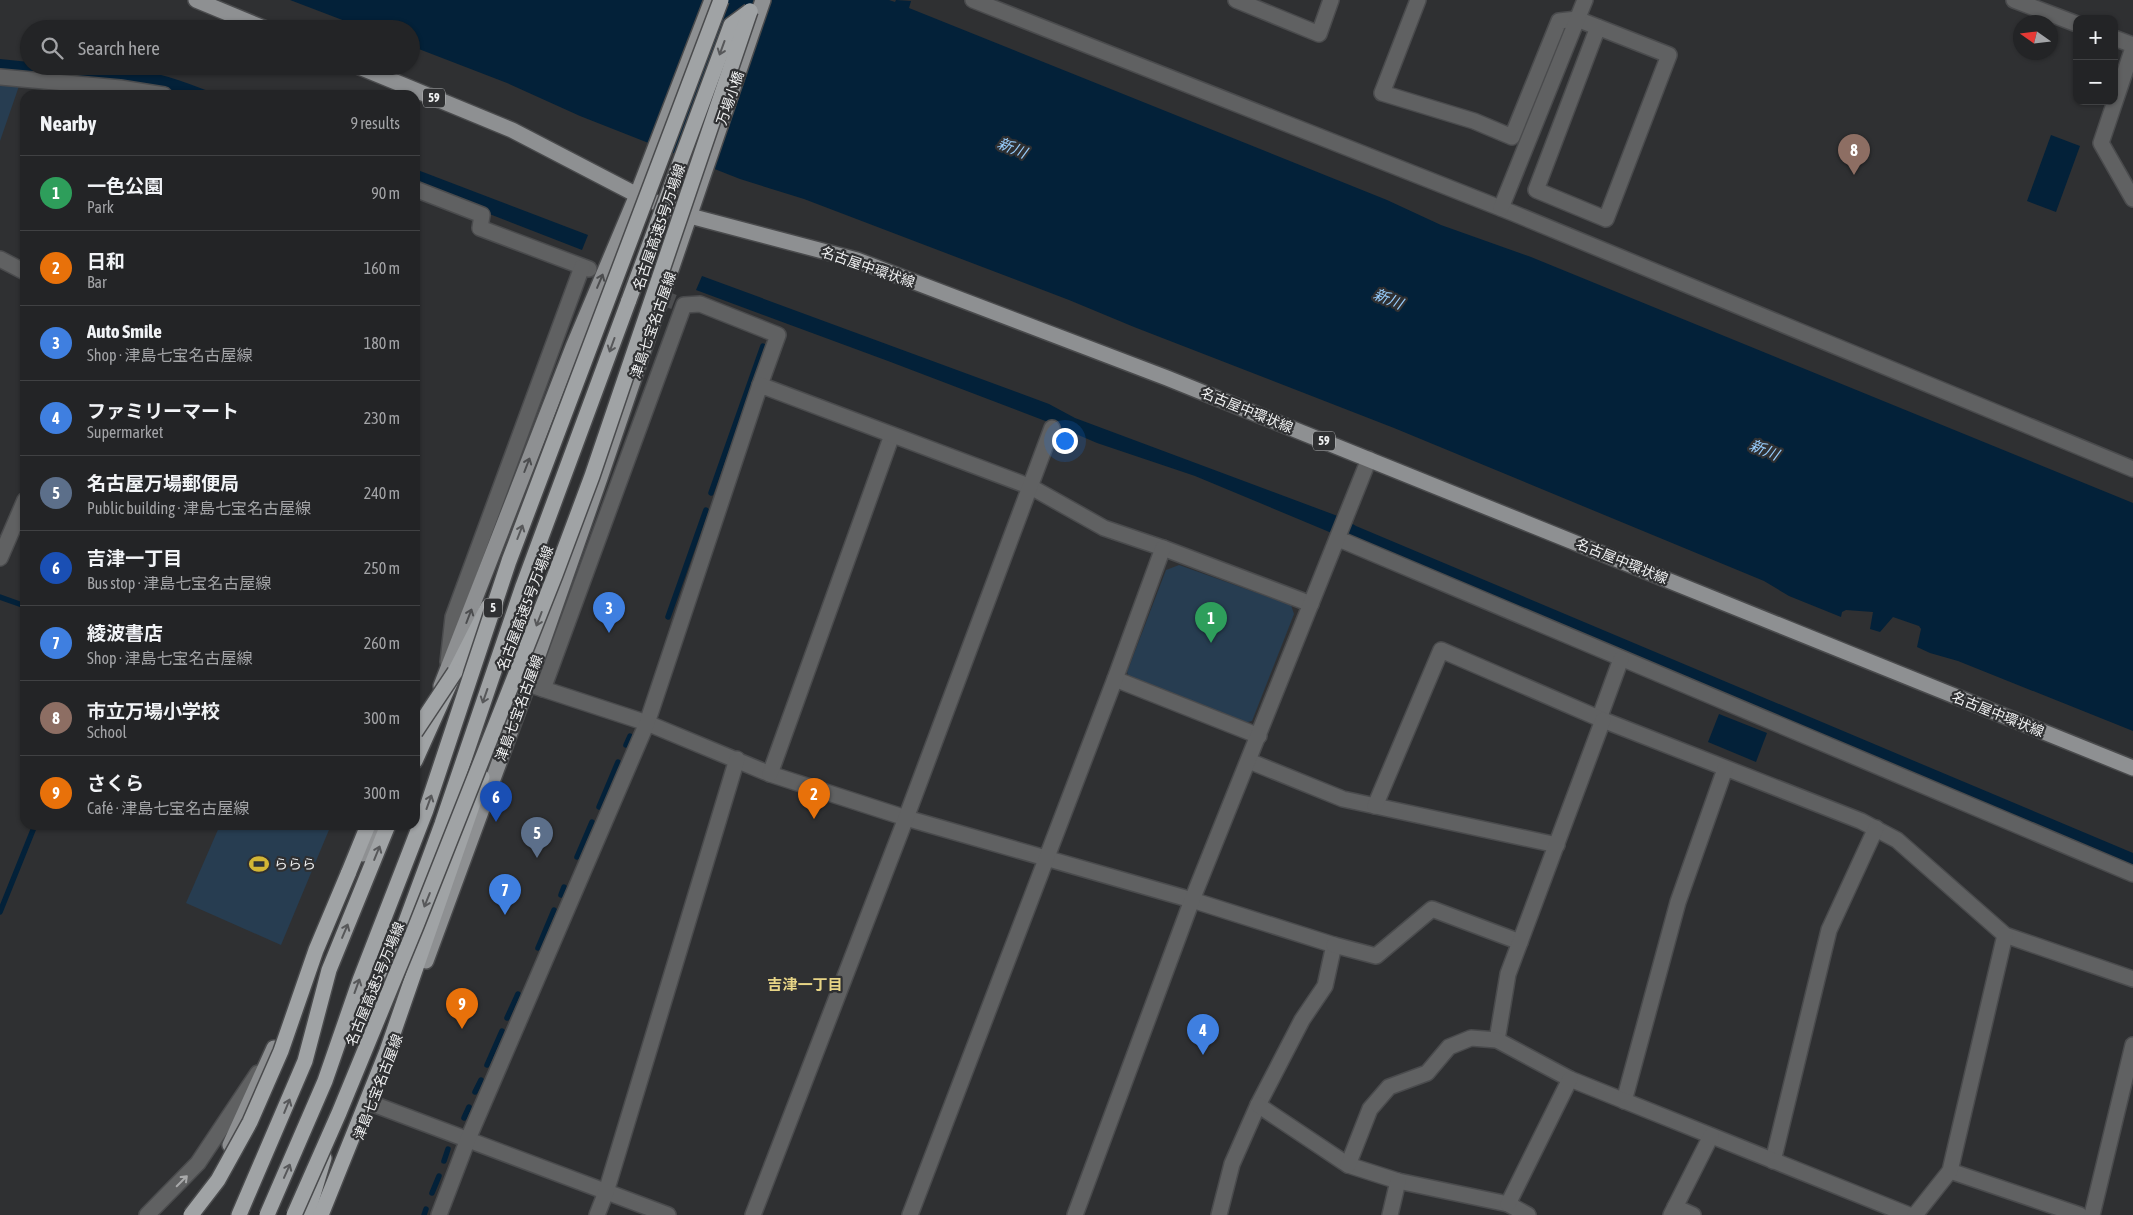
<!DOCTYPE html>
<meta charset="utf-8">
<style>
:root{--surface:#232426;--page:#2b2c2e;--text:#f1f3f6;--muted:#a3a4a7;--line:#404143;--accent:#0b8043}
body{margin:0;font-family:"Asap Condensed","Noto Sans JP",sans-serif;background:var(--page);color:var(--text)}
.controls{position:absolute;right:15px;top:15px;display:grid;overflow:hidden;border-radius:10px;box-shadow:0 1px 4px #0004}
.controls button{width:45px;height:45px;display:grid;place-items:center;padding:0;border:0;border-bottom:1px solid var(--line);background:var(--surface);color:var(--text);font:25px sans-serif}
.compass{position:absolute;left:2013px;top:15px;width:45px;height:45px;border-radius:50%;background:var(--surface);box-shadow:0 1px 4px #0004;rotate:284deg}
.you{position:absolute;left:1064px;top:440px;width:18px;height:18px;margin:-12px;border:4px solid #fff;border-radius:50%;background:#1a73e8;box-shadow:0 0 0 8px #1a73e833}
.badge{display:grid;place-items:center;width:32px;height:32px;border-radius:50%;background:var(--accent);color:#fff;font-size:16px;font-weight:700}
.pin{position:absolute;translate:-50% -41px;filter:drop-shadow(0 1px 2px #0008)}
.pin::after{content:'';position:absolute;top:26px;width:18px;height:15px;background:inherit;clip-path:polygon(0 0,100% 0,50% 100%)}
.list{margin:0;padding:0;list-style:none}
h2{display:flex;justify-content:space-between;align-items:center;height:65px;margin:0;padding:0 20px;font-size:21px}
h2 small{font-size:16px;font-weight:400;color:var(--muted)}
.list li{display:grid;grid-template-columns:32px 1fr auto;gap:15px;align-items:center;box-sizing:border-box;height:75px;padding:0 20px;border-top:1px solid var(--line)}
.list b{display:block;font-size:19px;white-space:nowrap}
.list p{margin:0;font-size:16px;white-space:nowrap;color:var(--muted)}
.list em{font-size:16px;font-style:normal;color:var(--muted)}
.icon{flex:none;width:28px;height:28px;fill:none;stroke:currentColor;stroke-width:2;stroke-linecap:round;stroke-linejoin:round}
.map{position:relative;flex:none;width:2133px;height:1215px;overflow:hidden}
.search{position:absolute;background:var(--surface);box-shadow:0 1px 4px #0004;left:20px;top:20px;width:400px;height:55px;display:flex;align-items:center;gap:12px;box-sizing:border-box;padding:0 18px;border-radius:28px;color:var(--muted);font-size:19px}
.panel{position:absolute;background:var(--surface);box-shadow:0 1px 4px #0004;left:20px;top:90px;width:400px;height:740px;border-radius:15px}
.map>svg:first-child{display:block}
.green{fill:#273d51}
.water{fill:#032139}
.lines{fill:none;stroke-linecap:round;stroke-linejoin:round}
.stream{stroke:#032139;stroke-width:5.5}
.minor-tunnel{stroke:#4c4d4f;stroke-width:15;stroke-dasharray:15 8;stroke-linecap:butt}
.minor-casing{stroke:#4a4b4d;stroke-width:18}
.major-casing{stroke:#4a4b4d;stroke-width:18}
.highway-casing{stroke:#4a4b4d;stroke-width:18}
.minor{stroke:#606162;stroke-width:15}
.major{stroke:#8e9092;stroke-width:15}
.highway{stroke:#a0a3a5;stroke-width:15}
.highway-bridge-casing{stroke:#4a4b4d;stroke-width:18;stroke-linecap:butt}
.highway-bridge{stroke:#a0a3a5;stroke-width:15}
.oneway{stroke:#57585a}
.oneway2{stroke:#4c4d4f}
.oneway3{stroke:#a8a9aa}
.labels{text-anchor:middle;stroke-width:4.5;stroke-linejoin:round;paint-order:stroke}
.shield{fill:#2f3032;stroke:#b6b7b8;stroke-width:1}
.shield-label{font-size:12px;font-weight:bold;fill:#f0f1f2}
.street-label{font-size:14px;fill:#f0f1f2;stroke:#2f3032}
.poi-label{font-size:14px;fill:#f0f1f2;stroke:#2f3032;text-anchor:start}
.water-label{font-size:15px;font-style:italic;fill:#98cdfc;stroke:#2f3032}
.neighbourhood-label{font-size:15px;font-weight:bold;fill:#e7d486;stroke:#2f3032}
</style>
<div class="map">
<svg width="2133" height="1215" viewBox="0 0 2133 1215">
<rect width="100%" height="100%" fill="#2f3032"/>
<g class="green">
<polygon points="0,83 19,86 0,141"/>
<polygon points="1179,565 1291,605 1294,614 1252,721 1243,723 1130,679 1127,672 1166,570"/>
<polygon points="220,825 331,825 281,945 186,903"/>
</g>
<g class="water">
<polygon points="290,0 889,0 895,2 896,0 911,1 909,8 1387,200 1441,225 1531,257 2133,503 2133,731 1958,661 1930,653 1917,647 1921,629 1919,626 1893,617 1880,632 1870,629 1873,612 1846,610 1842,612 1841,617 1789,596 1764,581 1394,428 1134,327 1069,300 804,199 740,179 580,116 507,83 411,46 411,29 366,29"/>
<path d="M0 59 29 62V66C65 66 102 64 137 70 166 74 192 85 219 95H177L158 89 0 73Z"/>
<polygon points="2051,135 2080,146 2056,212 2027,201"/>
<polygon points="415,169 588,235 582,250 415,185"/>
<polygon points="702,276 1049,404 1075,418 1343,518 1356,526 2133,853 2133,867 1195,476 1097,443 1048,422 888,361 696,290"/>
<polygon points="1719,714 1767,733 1756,762 1708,742"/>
</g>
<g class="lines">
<g class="stream">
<polyline points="711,493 763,346"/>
<polyline points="0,597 25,606"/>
<polyline points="668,617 706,510"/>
<polyline points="626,745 630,736"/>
<polyline points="599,807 618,762"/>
<polyline points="577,857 592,822"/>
<polyline points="561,895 564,887"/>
<polyline points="0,912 35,825"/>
<polyline points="538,948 554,910"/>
<polyline points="507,1018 518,994"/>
<polyline points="487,1065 502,1031"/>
<polyline points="475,1092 481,1080"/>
<polyline points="464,1118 469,1107"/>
<polyline points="444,1161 448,1149"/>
<polyline points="432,1193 439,1176"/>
<polyline points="424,1215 426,1209"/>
</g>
<polyline class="minor-tunnel" points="604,275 674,302"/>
<defs>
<g id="minor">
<polyline points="973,0 1513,213 2133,469"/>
<polyline points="1236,0 1319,34 1331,0"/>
<polyline points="1418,0 1382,93 1474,121 1512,137 1559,21 1577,19 1669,55 1606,219 1536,190 1598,27"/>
<polyline points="2014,0 2077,24"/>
<polyline points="2114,38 2133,45"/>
<polyline points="2133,48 2101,143 2133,199"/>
<polyline points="0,77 120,88 164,95"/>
<polyline points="415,189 482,215 480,228 589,269"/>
<polyline points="1501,208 1585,0"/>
<polyline points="0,259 25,272"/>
<polyline points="1337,540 1346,542 2133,874"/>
<polyline points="0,558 25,500"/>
<polyline points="448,662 453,617 582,267"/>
<polyline points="1115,679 1259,736"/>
<polyline points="528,684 647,723 770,774 906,818 1192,900 1334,945 1325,986 1302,1020 1258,1105 1232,1164 1219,1215"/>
<polyline points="543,689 684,305 700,304 778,335 760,385"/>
<polyline points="1599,719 1621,659"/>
<polyline points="1249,761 1343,799 1557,845"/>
<polyline points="770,774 892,435"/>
<polyline points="1375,806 1441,650 1603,720 1861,821 1897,840 2005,935 2133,979"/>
<polyline points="1334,945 1376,956 1432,909 1520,942"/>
<polyline points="1497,1040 1508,974 1603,720"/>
<polyline points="1624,1101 1678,902 1725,769"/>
<polyline points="373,1104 668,1215"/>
<polyline points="1258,1105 1348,1165 1398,1181 1508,1204 1528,1215"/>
<polyline points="1773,1161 1829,930 1876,828"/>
<polyline points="1348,1165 1370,1109 1389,1087 1427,1073 1449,1047 1471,1038 1497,1040 1570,1079 1909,1215"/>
<polyline points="1950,1171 2080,1215"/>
<polyline points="1508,1204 1570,1079"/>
<polyline points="1675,1207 1693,1215"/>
<polyline points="147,1215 198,1163 258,1073"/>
<polyline points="439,1215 468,1139 647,723 760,385 1031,487 1104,528 1163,548 1311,604"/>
<polyline points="597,1215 606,1192 737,759"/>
<polyline points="753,1215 906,818 1052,428"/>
<polyline points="910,1215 1115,679 1163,548"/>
<polyline points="1075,1215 1192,900 1369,459"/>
<polyline points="1390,1215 1398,1181"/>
<polyline points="1671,1215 1711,1136"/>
<polyline points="1915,1215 1950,1171 2005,935"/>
<polyline points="2092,1215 2133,1045"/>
</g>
<g id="major">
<polyline points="196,0 266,29"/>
<polyline points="357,66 512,130 637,195 690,216 857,260 1167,378 2133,768"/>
<polyline points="441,686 573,347 637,195 712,0"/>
<polyline points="363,854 377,825"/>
<polyline points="426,961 528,684 600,478 763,0"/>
<polyline points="230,1145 274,1048"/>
</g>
<g id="highway">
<polyline points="415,761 455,672 488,607"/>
<polyline points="348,874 368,825"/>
<polyline points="367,1027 442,824 523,586 629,300"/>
<polyline points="239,1215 305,1061 329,970 388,825"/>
<polyline points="307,1215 324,1158"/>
<polyline points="321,1215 387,1051 482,777"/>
</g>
</defs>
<use href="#minor" class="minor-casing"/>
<use href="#major" class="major-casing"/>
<use href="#highway" class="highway-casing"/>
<use href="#minor" class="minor"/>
<use href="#major" class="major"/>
<use href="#highway" class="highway"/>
<defs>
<g id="highway-bridge">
<polyline points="629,300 731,25 750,11"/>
<polyline points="415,732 455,672"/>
<polyline points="191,1215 218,1180 250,1122 281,1051 316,950 348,874"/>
<polyline points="267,1215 325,1081 360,980 426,810 509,561 721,0"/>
<polyline points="294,1215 339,1113 416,926 555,575 592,476 750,11"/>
</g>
</defs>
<use href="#highway-bridge" class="highway-bridge-casing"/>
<use href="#highway-bridge" class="highway-bridge"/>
</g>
<defs><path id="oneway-shaft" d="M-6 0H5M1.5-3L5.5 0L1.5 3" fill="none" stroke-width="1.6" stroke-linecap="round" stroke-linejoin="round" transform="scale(1.25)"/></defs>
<g class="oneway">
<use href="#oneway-shaft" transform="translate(722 48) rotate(110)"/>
<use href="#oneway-shaft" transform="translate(612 345) rotate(110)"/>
<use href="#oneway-shaft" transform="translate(520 532) rotate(-69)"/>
<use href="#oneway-shaft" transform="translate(539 619) rotate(111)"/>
<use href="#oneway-shaft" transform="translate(485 696) rotate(109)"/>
<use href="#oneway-shaft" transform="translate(429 802) rotate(-70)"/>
<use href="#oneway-shaft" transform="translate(377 853) rotate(-68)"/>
<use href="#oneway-shaft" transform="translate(427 900) rotate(112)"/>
<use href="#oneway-shaft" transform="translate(345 931) rotate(-67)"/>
<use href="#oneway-shaft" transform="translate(357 986) rotate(-70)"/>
<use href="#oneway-shaft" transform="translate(287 1106) rotate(-68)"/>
<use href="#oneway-shaft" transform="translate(287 1171) rotate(-66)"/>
</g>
<g class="oneway2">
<use href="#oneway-shaft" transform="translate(600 281) rotate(-67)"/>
<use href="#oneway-shaft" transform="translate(527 465) rotate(-69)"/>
<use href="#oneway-shaft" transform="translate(469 616) rotate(-69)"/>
</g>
<use class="oneway3" href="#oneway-shaft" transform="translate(182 1181) rotate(-45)"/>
<defs>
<symbol id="stadium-bare" viewBox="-9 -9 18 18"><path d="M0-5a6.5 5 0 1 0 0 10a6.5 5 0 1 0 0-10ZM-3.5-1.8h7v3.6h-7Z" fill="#d3b635" stroke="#2f3032" stroke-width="2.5" paint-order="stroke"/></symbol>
</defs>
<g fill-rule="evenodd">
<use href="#stadium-bare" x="245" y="850" width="28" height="28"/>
</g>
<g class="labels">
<g class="shield">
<rect x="423" y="88.5" width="22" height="19" rx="4"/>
<rect x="1313" y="431.5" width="22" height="19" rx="4"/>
<rect x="484" y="598.5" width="18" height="19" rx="4"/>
</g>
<g class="shield-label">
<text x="434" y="102">59</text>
<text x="1324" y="445">59</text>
<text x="493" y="612">5</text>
</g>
<g class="street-label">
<text transform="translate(730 98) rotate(-71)" y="5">万場小橋</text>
<text transform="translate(659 227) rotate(-71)" y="5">名古屋高速5号万場線</text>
<text transform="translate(868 267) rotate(19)" y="5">名古屋中環状線</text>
<text transform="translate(653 325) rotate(-71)" y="5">津島七宝名古屋線</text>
<text transform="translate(1247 410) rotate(22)" y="5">名古屋中環状線</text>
<text transform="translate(1622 561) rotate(22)" y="5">名古屋中環状線</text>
<text transform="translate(525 608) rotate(-69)" y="5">名古屋高速5号万場線</text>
<text transform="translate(519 708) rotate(-70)" y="5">津島七宝名古屋線</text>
<text transform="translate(1998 714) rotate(22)" y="5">名古屋中環状線</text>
<text transform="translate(375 984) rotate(-68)" y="5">名古屋高速5号万場線</text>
<text transform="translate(378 1087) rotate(-69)" y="5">津島七宝名古屋線</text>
</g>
<g class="poi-label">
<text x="274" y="869">ららら</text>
</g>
<g class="water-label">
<text transform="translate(1012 148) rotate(22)" y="5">新川</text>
<text transform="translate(1388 299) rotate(22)" y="5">新川</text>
<text transform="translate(1764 450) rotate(22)" y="5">新川</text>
</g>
<g class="neighbourhood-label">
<text x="805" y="990">吉津一丁目</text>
</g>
</g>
</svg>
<div class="controls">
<button>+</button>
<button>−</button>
</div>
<svg class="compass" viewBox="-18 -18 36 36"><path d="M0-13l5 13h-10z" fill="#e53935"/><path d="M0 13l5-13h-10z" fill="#a3a4a7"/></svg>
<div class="you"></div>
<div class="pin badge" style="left:1211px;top:643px;background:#2e9e5b">1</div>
<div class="pin badge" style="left:814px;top:819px;background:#e8710a">2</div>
<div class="pin badge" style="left:609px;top:633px;background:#3f7fe0">3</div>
<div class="pin badge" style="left:1203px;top:1055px;background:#3f7fe0">4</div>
<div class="pin badge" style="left:537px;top:858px;background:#5c6f8a">5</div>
<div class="pin badge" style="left:496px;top:822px;background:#1a4fb4">6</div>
<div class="pin badge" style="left:505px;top:915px;background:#3f7fe0">7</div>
<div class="pin badge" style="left:1854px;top:175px;background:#8d6e63">8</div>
<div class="pin badge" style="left:462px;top:1029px;background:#e8710a">9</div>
<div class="search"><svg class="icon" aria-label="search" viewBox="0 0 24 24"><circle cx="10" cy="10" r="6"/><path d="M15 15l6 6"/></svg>Search here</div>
<section class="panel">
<h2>Nearby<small>9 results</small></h2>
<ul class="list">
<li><span class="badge" style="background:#2e9e5b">1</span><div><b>一色公園</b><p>Park</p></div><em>90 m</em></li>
<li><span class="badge" style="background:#e8710a">2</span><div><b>日和</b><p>Bar</p></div><em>160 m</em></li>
<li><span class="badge" style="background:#3f7fe0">3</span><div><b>Auto Smile</b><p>Shop · 津島七宝名古屋線</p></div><em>180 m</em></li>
<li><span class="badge" style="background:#3f7fe0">4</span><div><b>ファミリーマート</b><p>Supermarket</p></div><em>230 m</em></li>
<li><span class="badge" style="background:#5c6f8a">5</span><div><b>名古屋万場郵便局</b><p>Public building · 津島七宝名古屋線</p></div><em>240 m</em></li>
<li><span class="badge" style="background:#1a4fb4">6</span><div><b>吉津一丁目</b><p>Bus stop · 津島七宝名古屋線</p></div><em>250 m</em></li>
<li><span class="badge" style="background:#3f7fe0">7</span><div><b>綾波書店</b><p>Shop · 津島七宝名古屋線</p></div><em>260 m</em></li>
<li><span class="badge" style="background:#8d6e63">8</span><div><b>市立万場小学校</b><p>School</p></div><em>300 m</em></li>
<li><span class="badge" style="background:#e8710a">9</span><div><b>さくら</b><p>Café · 津島七宝名古屋線</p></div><em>300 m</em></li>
</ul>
</section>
</div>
